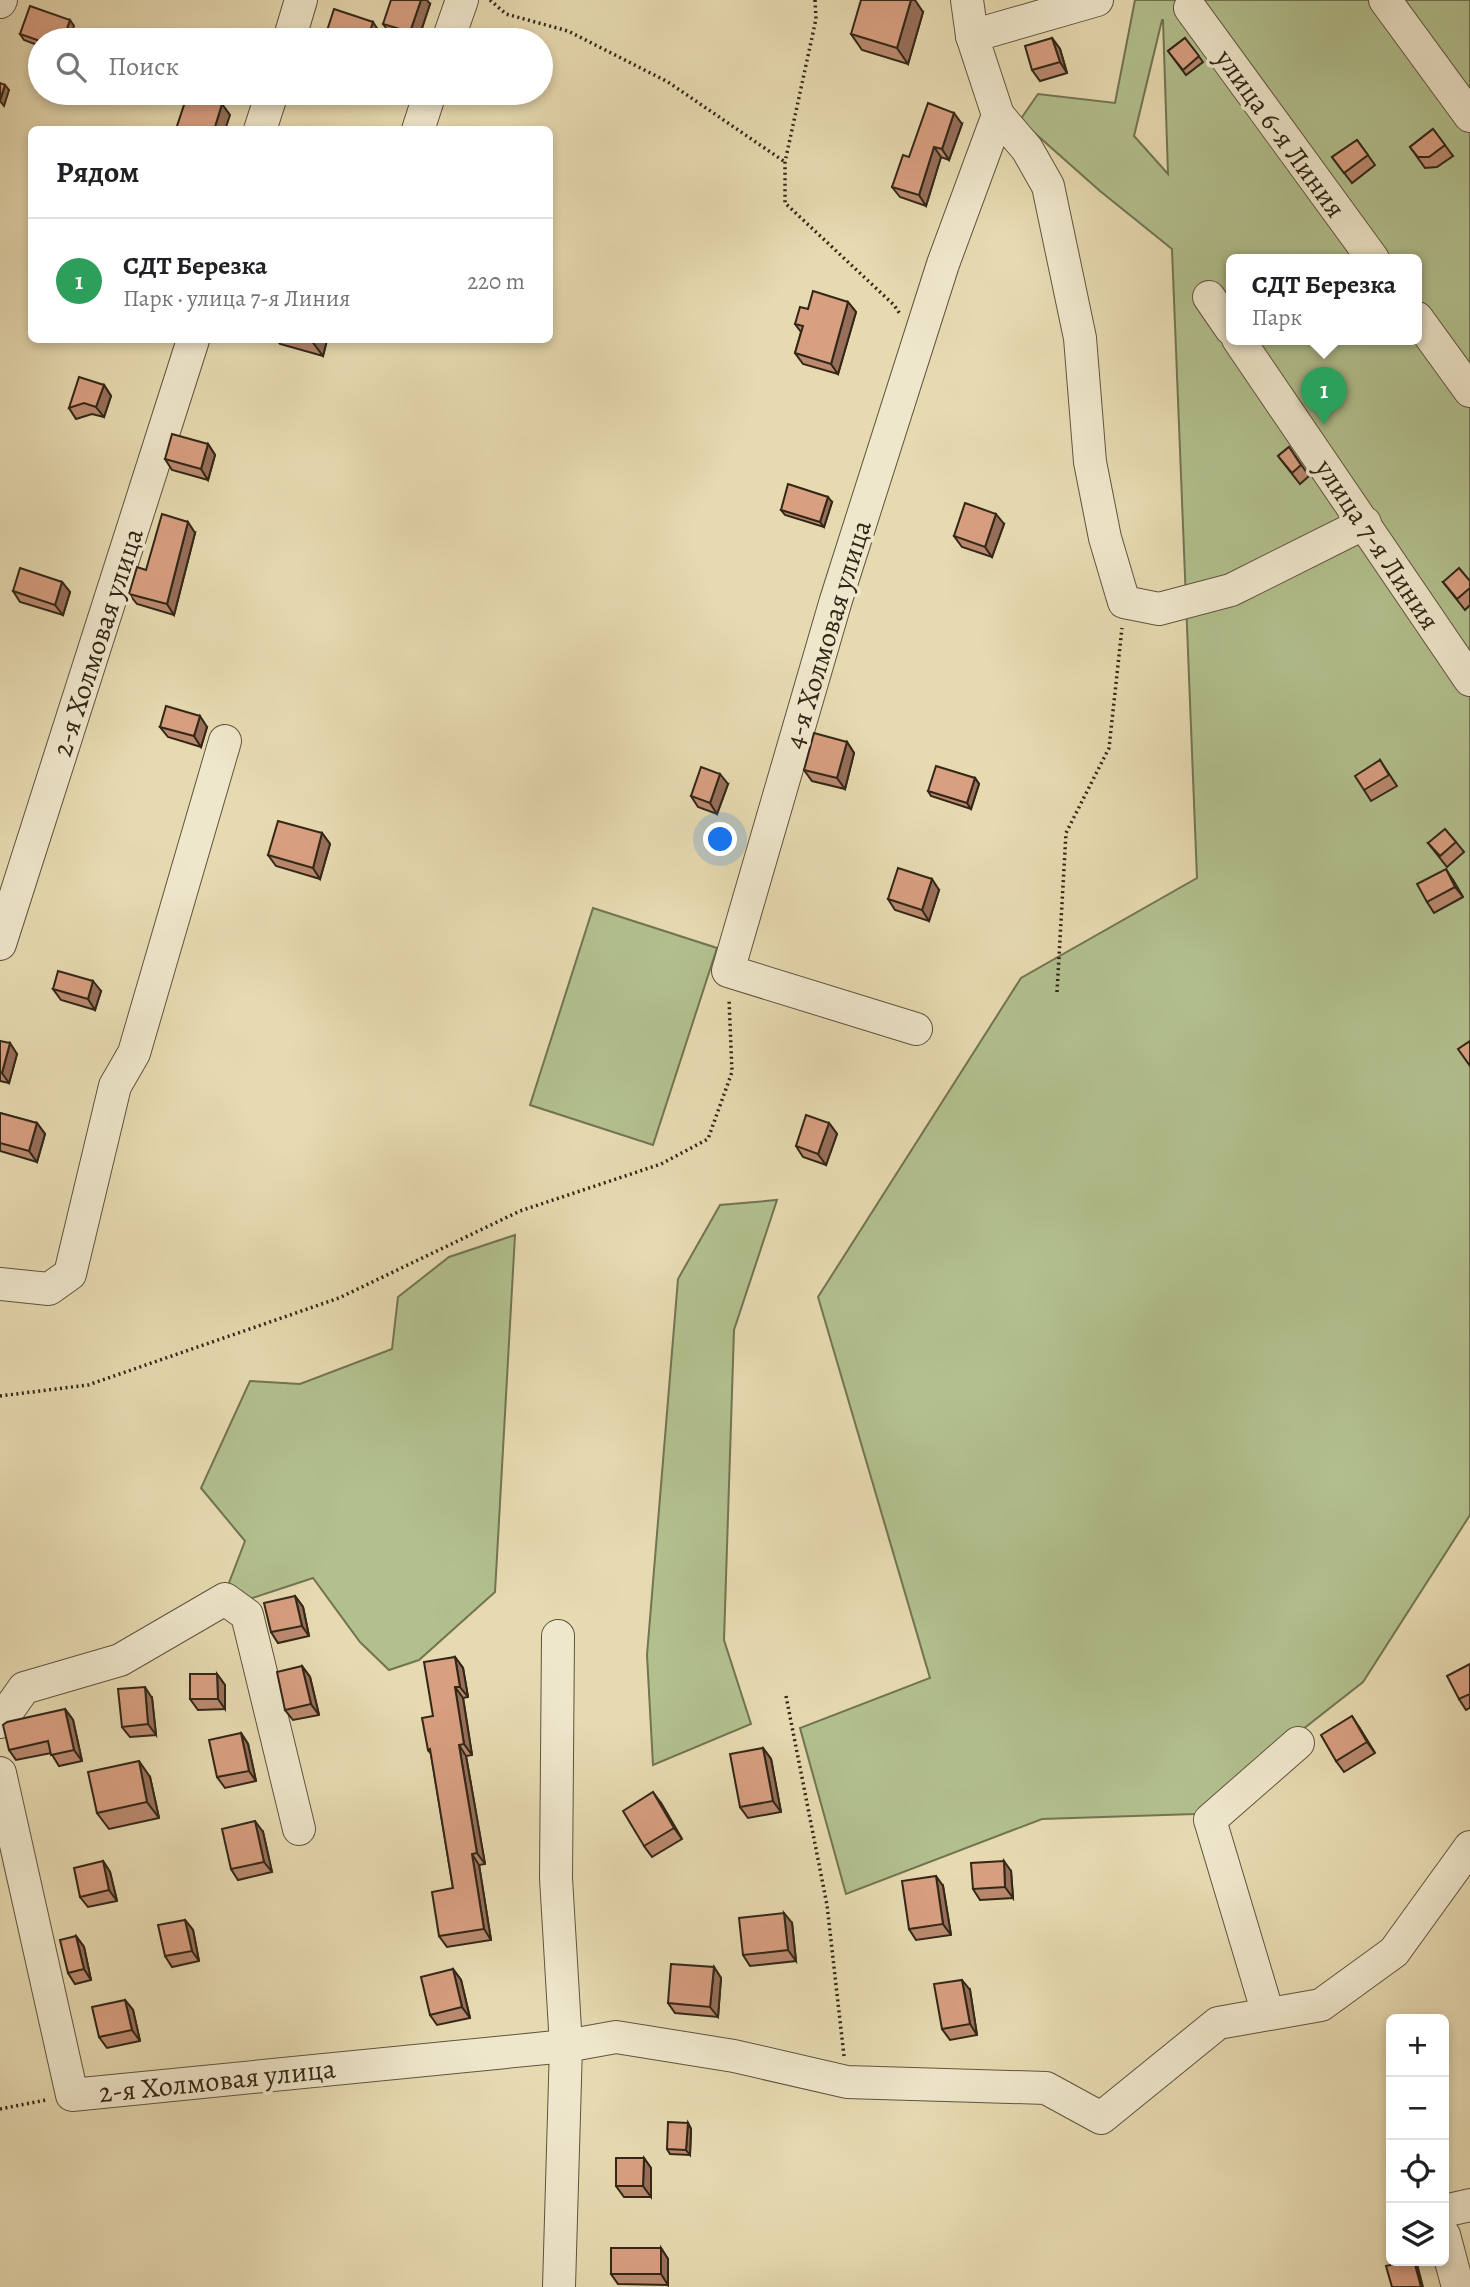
<!DOCTYPE html>
<html lang="ru">
<meta charset="utf-8">
<style>
:root{--surface:#fff;--page:#f6f6f6;--text:#202124;--muted:#757577;--line:#e0e0e0;--accent:#8f2418}
body{margin:0;font-family:Alegreya,serif;background:var(--page);color:var(--text)}
.controls{position:absolute;right:21px;bottom:21px;display:grid;overflow:hidden;border-radius:10px;box-shadow:0 4px 10px #0003}
.controls button{width:63px;height:63px;display:grid;place-items:center;padding:0;border:0;border-bottom:2px solid var(--line);background:var(--surface);color:var(--text);font:35px sans-serif}
.you{position:absolute;left:721px;top:840px;width:24px;height:24px;margin:-18px;border:5px solid #fff;border-radius:50%;background:#1a73e8;box-shadow:0 0 0 10px #1a73e833}
.badge{display:grid;place-items:center;width:46px;height:46px;border-radius:50%;background:var(--accent);color:#fff;font-size:23px;font-weight:700}
.pin{position:absolute;translate:-50% -58px;filter:drop-shadow(0 2px 4px #0008)}
.pin::after{content:'';position:absolute;top:37px;width:24px;height:21px;background:inherit;clip-path:polygon(0 0,100% 0,50% 100%)}
.popup{position:absolute;left:1226px;top:254px;width:196px;height:91px;box-sizing:border-box;display:grid;place-content:center;border-radius:10px;background:var(--surface);filter:drop-shadow(0 2px 5px #0005);font-size:23px;white-space:nowrap;color:var(--muted)}
.popup b{font-size:26px;color:var(--text)}
.popup::after{content:'';position:absolute;left:50%;top:100%;margin-left:-14px;border:14px solid transparent;border-top-color:var(--surface)}
.list{margin:0;padding:0;list-style:none}
h2{display:flex;justify-content:space-between;align-items:center;height:91px;margin:0;padding:0 28px;font-size:30px}
h2 small{font-size:23px;font-weight:400;color:var(--muted)}
.list li{display:grid;grid-template-columns:46px 1fr auto;gap:21px;align-items:center;box-sizing:border-box;height:126px;padding:0 28px;border-top:2px solid var(--line)}
.list b{display:block;font-size:26px;white-space:nowrap}
.list p{margin:0;font-size:23px;white-space:nowrap;color:var(--muted)}
.list em{font-size:23px;font-style:normal;color:var(--muted)}
.icon{flex:none;width:38px;height:38px;fill:none;stroke:currentColor;stroke-width:2;stroke-linecap:round;stroke-linejoin:round}
.map{position:relative;flex:none;width:1470px;height:2287px;overflow:hidden}
.search{position:absolute;background:var(--surface);box-shadow:0 4px 10px #0003;left:28px;top:28px;width:525px;height:77px;display:flex;align-items:center;gap:18px;box-sizing:border-box;padding:0 24px;border-radius:38px;color:var(--muted);font-size:26px}
.panel{position:absolute;background:var(--surface);box-shadow:0 4px 10px #0003;left:28px;top:126px;width:525px;height:217px;border-radius:10px}
.map>svg:first-child{display:block}
.green{fill:#b2c08e;stroke:#727452;stroke-width:2;fill-rule:evenodd}
.lines{fill:none;stroke-linecap:round;stroke-linejoin:round}
.minor-casing{stroke:#5f543e;stroke-width:34}
.path{stroke:#322717;stroke-width:3.5;stroke-dasharray:2 3.5;stroke-linecap:butt}
.minor{stroke:#efe7cc;stroke-width:32}
.wall{fill:#ba896f;stroke:#322717;stroke-width:2}
.shaded-wall{fill:#976f5a;stroke:#322717;stroke-width:2}
.building{fill:#d89f81;stroke:#322717;stroke-width:2}
.labels{text-anchor:middle;stroke-width:7;stroke-linejoin:round;paint-order:stroke}
.street-label{font-size:28px;fill:#322717;stroke:#efe7cc}
</style>
<div class="map">
<svg width="1470" height="2287" viewBox="0 0 1470 2287">
<rect width="100%" height="100%" fill="#e7dab1"/>
<filter id="stains"><feTurbulence type="fractalNoise" baseFrequency=".00286" numOctaves="4"/><feColorMatrix values="0 0 0 0 .2 0 0 0 0 .09 0 0 0 0 .02 0 0 0 .5 -.17"/></filter>
<radialGradient id="worn" r=".72"><stop offset=".6" stop-color="#630" stop-opacity="0"/><stop offset="1" stop-color="#630" stop-opacity=".3"/></radialGradient>
<g class="green">
<path d="M1135 0H1470V1515L1363 1682 1195 1814 1042 1819 846 1894 800 1728 930 1678 818 1297 1021 978 1197 878 1172 249 1100 191 1020 120 1038 94 1115 103ZM1162 20H1163L1168 174 1134 136ZM1231 259H1417V339H1231Z"/>
<polygon points="593,908 717,948 653,1145 530,1105"/>
<polygon points="777,1200 734,1330 724,1640 751,1724 653,1765 647,1655 678,1279 720,1205"/>
<polygon points="515,1235 495,1592 419,1660 389,1670 360,1642 313,1578 219,1609 245,1541 201,1488 250,1381 300,1384 392,1349 398,1297 449,1257"/>
</g>
<g class="lines">
<defs>
<g id="minor">
<polyline points="967,0 972,36 998,115 1027,149 1048,186 1080,338 1090,462 1105,538 1124,602 1159,609 1231,590 1365,523"/>
<polyline points="1385,0 1470,116"/>
<polyline points="0,2 1,0"/>
<polyline points="1190,8 1373,259"/>
<polyline points="972,36 1097,0"/>
<polyline points="289,40 301,0"/>
<polyline points="448,40 462,0"/>
<polyline points="260,130 272,93"/>
<polyline points="418,130 430,93"/>
<polyline points="1209,297 1231,329"/>
<polyline points="1417,318 1470,391"/>
<polyline points="1238,339 1470,680"/>
<polyline points="0,944 193,340"/>
<polyline points="916,1029 728,971 836,600 943,264 998,115"/>
<polyline points="0,1284 49,1289 70,1274 115,1086 134,1053 225,741"/>
<polyline points="558,1636 556,1878 566,2046 559,2287"/>
<polyline points="0,1722 24,1688 120,1660 225,1599 247,1615 299,1829"/>
<polyline points="0,1773 72,2095 566,2046 616,2037 734,2056 847,2082 1046,2088 1101,2118 1218,2023 1321,2005 1394,1952 1470,1847"/>
<polyline points="1268,2014 1210,1820 1298,1743"/>
<polyline points="1444,2211 1470,2205"/>
<polyline points="1444,2235 1458,2287"/>
</g>
</defs>
<use href="#minor" class="minor-casing"/>
<g class="path">
<polyline points="490,0 506,14 568,31 668,82 785,162"/>
<polyline points="815,0 816,19 785,162 785,203 894,305 900,314"/>
<polyline points="1057,992 1066,833 1109,748 1122,628"/>
<polyline points="0,1396 88,1385 339,1298 520,1211 661,1164 708,1139 732,1072 729,999"/>
<polyline points="786,1696 827,1905 844,2056"/>
<polyline points="0,2109 46,2100"/>
</g>
<use href="#minor" class="minor"/>
</g>
<g class="wall">
<polygon points="430,4 418,40 408,40 391,35 383,24"/>
<polygon points="923,12 908,64 862,50 851,34"/>
<polygon points="74,26 40,40 40,46 24,40 20,34"/>
<polygon points="1052,38 1060,49 1067,73 1040,81 1032,70"/>
<polygon points="1185,38 1203,62 1186,75 1168,51"/>
<polygon points="962,124 949,160 941,157 926,206 900,197 892,187 909,157"/>
<polygon points="1433,129 1453,156 1437,167 1425,168 1410,147"/>
<polygon points="1357,140 1375,165 1352,183 1332,157"/>
<polygon points="848,302 856,312 838,374 803,364 795,353 801,332 795,324 808,309"/>
<polygon points="277,340 327,340 323,356 280,344"/>
<polygon points="104,385 111,396 104,417 92,414 76,419 69,408"/>
<polygon points="208,444 215,455 208,480 172,470 165,459"/>
<polygon points="1289,447 1309,476 1300,484 1278,456"/>
<polygon points="832,502 824,527 785,515 781,510"/>
<polygon points="1004,524 992,557 962,547 954,536"/>
<polygon points="195,533 174,615 137,604 129,594 146,570"/>
<polygon points="1470,581 1470,605 1465,610 1443,582"/>
<polygon points="62,582 70,592 63,615 20,602 13,591"/>
<polygon points="160,727 207,727 201,747 168,737"/>
<polygon points="847,742 854,753 845,789 812,781 804,770"/>
<polygon points="1380,760 1397,786 1371,801 1364,790"/>
<polygon points="975,778 979,784 971,809 931,796 928,791"/>
<polygon points="728,784 717,814 698,807 691,796"/>
<polygon points="322,833 330,844 320,879 276,866 268,855"/>
<polygon points="1456,842 1464,852 1447,867 1428,843"/>
<polygon points="1453,880 1463,897 1434,913 1427,902"/>
<polygon points="939,890 929,921 895,910 888,899"/>
<polygon points="53,989 101,991 95,1010 61,1000"/>
<polygon points="0,1041 17,1054 9,1083 0,1081"/>
<polygon points="0,1113 37,1123 45,1134 37,1162 0,1151"/>
<polygon points="829,1123 837,1134 826,1165 803,1157 796,1146"/>
<polygon points="295,1596 303,1607 309,1636 278,1643 271,1632"/>
<polygon points="455,1657 463,1668 468,1697 463,1698 472,1755 466,1756 485,1864 479,1865 491,1940 447,1947 439,1936 453,1888 431,1754 428,1750 433,1716"/>
<polygon points="1470,1664 1470,1708 1466,1710 1459,1699"/>
<polygon points="302,1666 310,1677 319,1715 293,1720 285,1710"/>
<polygon points="217,1674 225,1685 225,1709 198,1710 190,1699"/>
<polygon points="152,1698 156,1735 130,1737 122,1727"/>
<polygon points="65,1709 73,1720 82,1761 59,1766 51,1753 16,1760 9,1750"/>
<polygon points="1359,1727 1375,1753 1344,1772 1336,1761"/>
<polygon points="241,1733 248,1744 256,1781 225,1788 217,1777"/>
<polygon points="763,1748 771,1759 781,1812 748,1818 740,1807"/>
<polygon points="150,1777 159,1818 109,1829 97,1813"/>
<polygon points="661,1803 682,1839 652,1857 644,1846"/>
<polygon points="263,1832 272,1872 238,1880 231,1869"/>
<polygon points="103,1861 110,1872 117,1901 88,1907 80,1897"/>
<polygon points="1011,1871 1013,1898 980,1900 973,1889"/>
<polygon points="943,1886 951,1935 916,1940 909,1929"/>
<polygon points="185,1920 193,1930 199,1961 172,1967 165,1956"/>
<polygon points="792,1923 796,1961 750,1966 743,1955"/>
<polygon points="76,1936 84,1947 91,1980 75,1984 68,1973"/>
<polygon points="714,1967 721,1978 718,2017 675,2013 668,2003"/>
<polygon points="453,1969 461,1980 470,2018 437,2025 430,2015"/>
<polygon points="970,1990 977,2035 950,2040 942,2029"/>
<polygon points="125,2000 133,2010 140,2041 107,2048 99,2037"/>
<polygon points="688,2123 691,2129 690,2155 670,2154 667,2149"/>
<polygon points="644,2158 651,2168 651,2197 624,2197 616,2186"/>
<polygon points="661,2248 668,2259 668,2285 618,2284 611,2274"/>
</g>
<g class="shaded-wall">
<polygon points="421,0 427,0 430,4 418,40 415,40 410,32"/>
<polygon points="911,0 915,0 923,12 908,64 897,48"/>
<polygon points="70,20 74,26 69,40 63,40"/>
<polygon points="373,22 380,33 378,40 367,40"/>
<polygon points="1052,38 1060,49 1067,73 1060,62"/>
<polygon points="5,85 9,90 4,106 0,101"/>
<polygon points="222,104 230,115 225,130 214,130"/>
<polygon points="954,113 962,124 949,160 942,149"/>
<polygon points="934,147 941,157 926,206 919,195"/>
<polygon points="848,302 856,312 838,374 831,364"/>
<polygon points="311,340 327,340 323,356"/>
<polygon points="104,385 111,396 104,417 96,407"/>
<polygon points="208,444 215,455 208,480 201,469"/>
<polygon points="828,497 832,502 824,527 820,522"/>
<polygon points="996,514 1004,524 992,557 985,547"/>
<polygon points="188,522 195,533 174,615 167,604"/>
<polygon points="62,582 70,592 63,615 55,605"/>
<polygon points="200,716 207,727 201,747 194,736"/>
<polygon points="847,742 854,753 845,789 837,778"/>
<polygon points="720,774 728,784 717,814 710,803"/>
<polygon points="975,778 979,784 971,809 967,803"/>
<polygon points="322,833 330,844 320,879 313,868"/>
<polygon points="1446,869 1453,880 1463,897 1455,887"/>
<polygon points="932,879 939,890 929,921 922,910"/>
<polygon points="93,981 101,991 95,1010 88,999"/>
<polygon points="10,1043 17,1054 9,1083 2,1073"/>
<polygon points="37,1123 45,1134 37,1162 29,1151"/>
<polygon points="829,1123 837,1134 826,1165 818,1154"/>
<polygon points="295,1596 303,1607 309,1636 302,1626"/>
<polygon points="455,1657 463,1668 468,1697 460,1687"/>
<polygon points="302,1666 310,1677 319,1715 311,1704"/>
<polygon points="217,1674 225,1685 225,1709 218,1699"/>
<polygon points="145,1687 152,1698 156,1735 148,1724"/>
<polygon points="455,1687 463,1698 472,1755 464,1744"/>
<polygon points="65,1709 73,1720 82,1761 74,1750"/>
<polygon points="1352,1716 1359,1727 1375,1753 1367,1742"/>
<polygon points="241,1733 248,1744 256,1781 249,1771"/>
<polygon points="459,1745 466,1756 485,1864 477,1853"/>
<polygon points="763,1748 771,1759 781,1812 773,1801"/>
<polygon points="139,1761 150,1777 159,1818 147,1802"/>
<polygon points="653,1792 661,1803 682,1839 674,1828"/>
<polygon points="255,1821 263,1832 272,1872 264,1862"/>
<polygon points="472,1854 479,1865 491,1940 484,1929"/>
<polygon points="103,1861 110,1872 117,1901 109,1890"/>
<polygon points="1004,1861 1011,1871 1013,1898 1005,1887"/>
<polygon points="936,1876 943,1886 951,1935 943,1924"/>
<polygon points="784,1913 792,1923 796,1961 788,1950"/>
<polygon points="185,1920 193,1930 199,1961 192,1951"/>
<polygon points="76,1936 84,1947 91,1980 84,1969"/>
<polygon points="714,1967 721,1978 718,2017 710,2007"/>
<polygon points="453,1969 461,1980 470,2018 462,2007"/>
<polygon points="962,1980 970,1990 977,2035 970,2024"/>
<polygon points="125,2000 133,2010 140,2041 132,2030"/>
<polygon points="688,2123 691,2129 690,2155 686,2150"/>
<polygon points="644,2158 651,2168 651,2197 643,2186"/>
<polygon points="661,2248 668,2259 668,2285 661,2274"/>
<polygon points="1414,2261 1417,2264 1423,2287 1421,2287"/>
</g>
<g class="building">
<polygon points="391,0 421,0 410,32 383,24"/>
<polygon points="861,0 911,0 897,48 851,34"/>
<polygon points="30,6 70,20 63,40 40,40 40,41 20,34"/>
<polygon points="334,9 373,22 367,40 324,40"/>
<polygon points="1052,38 1060,62 1032,70 1025,46"/>
<polygon points="1185,38 1199,56 1183,70 1168,51"/>
<polygon points="0,83 5,85 0,100"/>
<polygon points="188,93 222,104 214,130 176,129"/>
<polygon points="928,103 954,113 942,149 934,147 919,195 892,187 903,155 909,157"/>
<polygon points="1433,129 1445,145 1429,157 1418,157 1410,147"/>
<polygon points="1357,140 1368,155 1344,173 1332,157"/>
<polygon points="813,291 848,302 831,364 795,353 803,326 795,324 800,307 808,309"/>
<polygon points="79,377 104,385 96,407 84,403 69,408"/>
<polygon points="172,434 208,444 201,469 165,459"/>
<polygon points="1289,447 1301,465 1292,473 1278,456"/>
<polygon points="788,484 828,497 820,522 781,510"/>
<polygon points="965,503 996,514 985,547 954,536"/>
<polygon points="162,514 188,522 167,604 129,594 137,567 146,570"/>
<polygon points="20,568 62,582 55,605 13,591"/>
<polygon points="1459,568 1470,581 1470,588 1457,599 1443,582"/>
<polygon points="166,706 200,716 194,736 160,727"/>
<polygon points="814,733 847,742 837,778 804,770"/>
<polygon points="1380,760 1389,775 1364,790 1355,776"/>
<polygon points="936,766 975,778 967,803 928,791"/>
<polygon points="701,767 720,774 710,803 691,796"/>
<polygon points="278,821 322,833 313,868 268,855"/>
<polygon points="1445,829 1456,842 1440,856 1428,843"/>
<polygon points="898,868 932,879 922,910 888,899"/>
<polygon points="1446,869 1455,887 1427,902 1417,884"/>
<polygon points="58,971 93,981 88,999 53,989"/>
<polygon points="0,1041 10,1043 2,1073 0,1072"/>
<polygon points="1470,1041 1470,1066 1458,1049"/>
<polygon points="0,1113 37,1123 29,1151 0,1143"/>
<polygon points="806,1115 829,1123 818,1154 796,1146"/>
<polygon points="295,1596 302,1626 271,1632 264,1603"/>
<polygon points="455,1657 460,1687 455,1687 464,1744 459,1745 477,1853 472,1854 484,1929 439,1936 432,1892 453,1888 430,1749 428,1750 422,1718 433,1716 424,1662"/>
<polygon points="1470,1664 1470,1694 1459,1699 1447,1676"/>
<polygon points="302,1666 311,1704 285,1710 277,1672"/>
<polygon points="190,1674 217,1674 218,1699 190,1699"/>
<polygon points="145,1687 148,1724 122,1727 118,1689"/>
<polygon points="65,1709 74,1750 51,1755 48,1741 9,1750 3,1725 7,1722"/>
<polygon points="1352,1716 1367,1742 1336,1761 1321,1735"/>
<polygon points="241,1733 249,1771 217,1777 209,1740"/>
<polygon points="763,1748 773,1801 740,1807 730,1754"/>
<polygon points="139,1761 147,1802 97,1813 88,1772"/>
<polygon points="653,1792 674,1828 644,1846 623,1811"/>
<polygon points="255,1821 264,1862 231,1869 222,1829"/>
<polygon points="103,1861 109,1890 80,1897 74,1868"/>
<polygon points="1004,1861 1005,1887 973,1889 971,1863"/>
<polygon points="936,1876 943,1924 909,1929 902,1881"/>
<polygon points="784,1913 788,1950 743,1955 739,1918"/>
<polygon points="185,1920 192,1951 165,1956 158,1925"/>
<polygon points="76,1936 84,1969 68,1973 60,1940"/>
<polygon points="671,1964 714,1967 710,2007 668,2003"/>
<polygon points="453,1969 462,2007 430,2015 421,1977"/>
<polygon points="962,1980 970,2024 942,2029 934,1984"/>
<polygon points="125,2000 132,2030 99,2037 92,2007"/>
<polygon points="668,2122 688,2123 686,2150 667,2149"/>
<polygon points="616,2158 644,2158 643,2186 616,2186"/>
<rect x="611" y="2248" width="50" height="26"/>
<polygon points="1407,2261 1414,2261 1421,2287 1392,2287 1386,2266"/>
</g>
<g class="labels">
<g class="street-label">
<text transform="translate(1281 133) rotate(54)" y="10">улица 6-я Линия</text>
<text transform="translate(1378 544) rotate(56)" y="10">улица 7-я Линия</text>
<text transform="translate(827 634) rotate(-73)" y="10">4-я Холмовая улица</text>
<text transform="translate(97 642) rotate(-72)" y="10">2-я Холмовая улица</text>
<text transform="translate(217 2080) rotate(-6)" y="10">2-я Холмовая улица</text>
</g>
</g>
<rect width="100%" height="100%" filter="url(#stains)"/>
<rect width="100%" height="100%" fill="url(#worn)"/>
</svg>
<div class="controls">
<button>+</button>
<button>−</button>
<button><svg class="icon" aria-label="locate" viewBox="0 0 24 24"><circle cx="12" cy="12" r="6"/><path d="M12 2v4M12 18v4M2 12h4M18 12h4"/></svg></button>
<button><svg class="icon" aria-label="layers" viewBox="0 0 24 24"><path d="M12 4l9 5-9 5-9-5zM3 14l9 5 9-5"/></svg></button>
</div>
<div class="you"></div>
<div class="pin badge" style="left:1324px;top:425px;background:#2e9e5b">1</div>
<div class="popup"><b>СДТ Березка</b>Парк</div>
<div class="search"><svg class="icon" aria-label="search" viewBox="0 0 24 24"><circle cx="10" cy="10" r="6"/><path d="M15 15l6 6"/></svg>Поиск</div>
<section class="panel">
<h2>Рядом<small></small></h2>
<ul class="list">
<li><span class="badge" style="background:#2e9e5b">1</span><div><b>СДТ Березка</b><p>Парк · улица 7-я Линия</p></div><em>220 m</em></li>
</ul>
</section>
</div>
